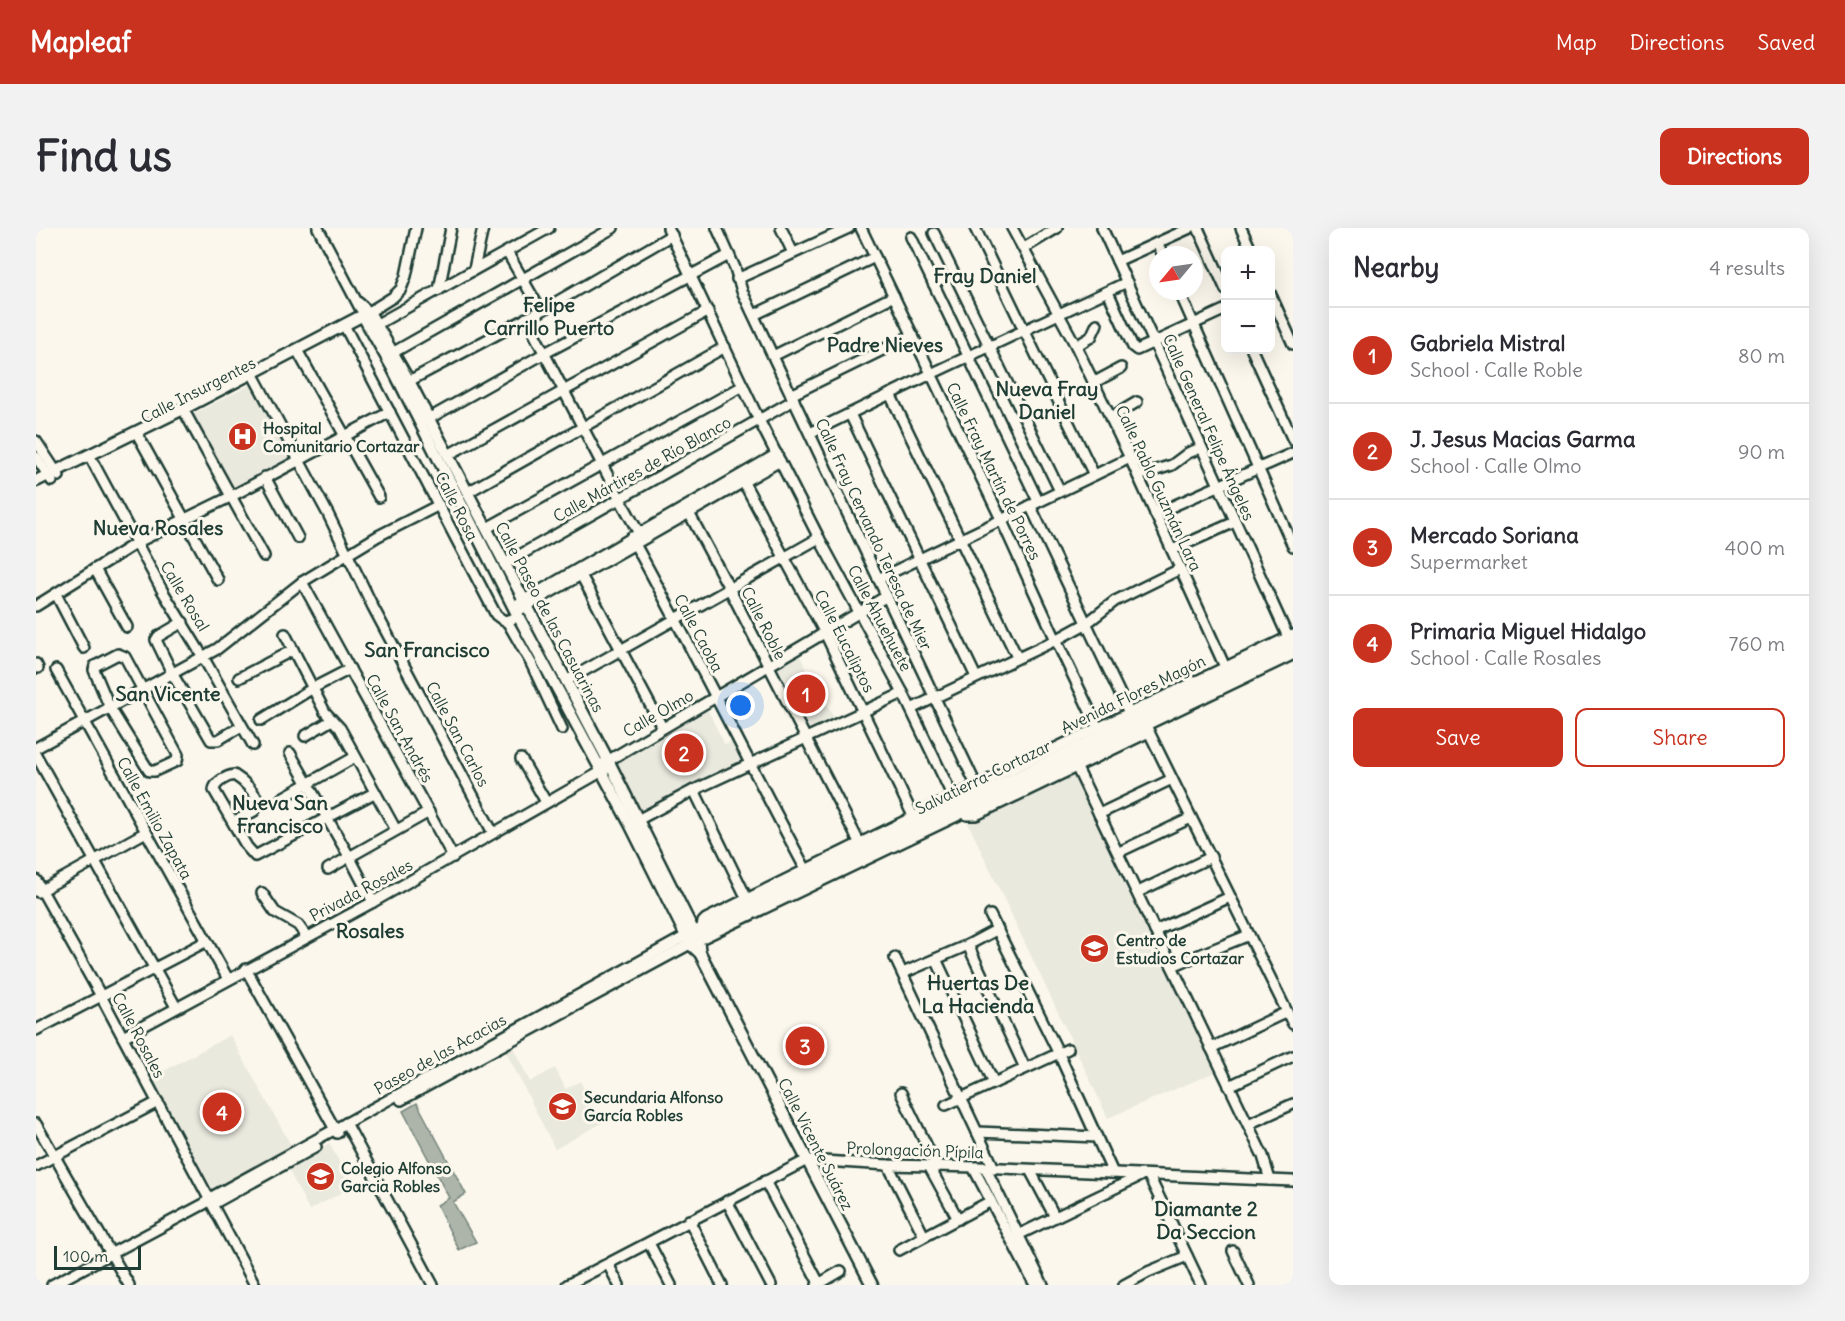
<!DOCTYPE html>
<meta charset="utf-8">
<style>
:root{--surface:#fff;--page:#f2f2f3;--text:#2b2b33;--muted:#7c7c81;--line:#e1e1e2;--accent:#c8321e}
body{margin:0;font-family:Delius,sans-serif;background:var(--page);color:var(--text)}
.controls{position:absolute;right:18px;top:18px;display:grid;overflow:hidden;border-radius:12px;box-shadow:0 6px 24px #0002}
.controls button{width:54px;height:54px;display:grid;place-items:center;padding:0;border:0;border-bottom:2px solid var(--line);background:var(--surface);color:var(--text);font:30px sans-serif}
.compass{position:absolute;left:1113px;top:18px;width:54px;height:54px;border-radius:50%;background:var(--surface);box-shadow:0 6px 24px #0002;rotate:241deg}
.scale{position:absolute;left:18px;bottom:15px;width:87px;box-sizing:border-box;padding-left:6px;border:3px solid #1f3d34;border-top:0;font-size:16px;line-height:21px;white-space:nowrap;color:#1f3d34;-webkit-text-stroke:4px #fbf7ec;paint-order:stroke}
.you{position:absolute;left:705px;top:478px;width:21px;height:21px;margin:-15px;border:4px solid #fff;border-radius:50%;background:#1a73e8;box-shadow:0 0 0 9px #1a73e833}
.badge{display:grid;place-items:center;width:39px;height:39px;border-radius:50%;background:var(--accent);color:#fff;font-size:20px;font-weight:700}
.pin{position:absolute;translate:-50% -50%;border:3px solid #fff;box-shadow:0 2px 6px #0006}
.list{margin:0;padding:0;list-style:none}
h2{display:flex;justify-content:space-between;align-items:center;height:78px;margin:0;padding:0 24px;font-size:26px}
h2 small{font-size:20px;font-weight:400;color:var(--muted)}
.list li{display:grid;grid-template-columns:39px 1fr auto;gap:18px;align-items:center;box-sizing:border-box;height:96px;padding:0 24px;border-top:2px solid var(--line)}
.list b{display:block;font-size:22px;white-space:nowrap}
.list p{margin:0;font-size:20px;white-space:nowrap;color:var(--muted)}
.list em{font-size:20px;font-style:normal;color:var(--muted)}
.actions{display:flex;gap:12px;padding:18px 24px}
.actions a{flex:1;padding:14px 0;border:2px solid var(--accent);border-radius:12px;text-align:center;font-size:21px;color:var(--accent)}
.actions .main{background:var(--accent);color:#fff}
.map{position:relative;flex:none;width:1257px;height:1057px;overflow:hidden;border-radius:12px}
header{display:flex;align-items:center;gap:36px;box-sizing:border-box;height:84px;padding:0 30px;background:var(--accent);color:#fff}
header strong{font-size:28px}
nav{display:flex;gap:33px;margin-inline-start:auto;font-size:21px}
.intro{display:flex;align-items:center;justify-content:space-between;box-sizing:border-box;height:144px;padding:0 36px}
h1{margin:0;font-size:42px}
.button{padding:15px 27px;border-radius:12px;background:var(--accent);color:#fff;font-size:21px;font-weight:700}
main{display:flex;gap:36px;padding:0 36px}
aside{flex:1;background:var(--surface);border-radius:12px;box-shadow:0 6px 24px #0002}
.map>svg:first-child{display:block}
.built{fill:#eae9de}
.water{fill:#adb4aa;stroke:#74847b;stroke-width:1.5}
.lines{fill:none;stroke-linecap:round;stroke-linejoin:round}
.minor-casing{stroke:#1f3d34;stroke-width:14}
.major-casing{stroke:#1f3d34;stroke-width:15}
.minor{stroke:#fbf7ec;stroke-width:9}
.major{stroke:#fbf7ec;stroke-width:10}
.labels{text-anchor:middle;stroke-width:6;stroke-linejoin:round;paint-order:stroke}
.street-label{font-size:16px;fill:#1f3d34;stroke:#fbf7ec}
.poi-label{font-size:16px;font-weight:bold;fill:#1f3d34;stroke:#fbf7ec;text-anchor:start}
.quarter-label{font-size:20px;font-weight:bold;fill:#1f3d34;stroke:#fbf7ec}
</style>
<header>
<strong>Mapleaf</strong>
<nav><a>Map</a><a>Directions</a><a>Saved</a></nav>
</header>
<div class="intro"><h1>Find us</h1><a class="button">Directions</a></div>
<main>
<div class="map">
<svg width="1257" height="1057" viewBox="0 0 1257 1057">
<rect width="100%" height="100%" fill="#fbf7ec"/>
<filter id="ink" filterUnits="userSpaceOnUse"><feTurbulence type="fractalNoise" baseFrequency=".0167" numOctaves="2"/><feDisplacementMap in="SourceGraphic" scale="12" xChannelSelector="R" yChannelSelector="G"/><feConvolveMatrix kernelMatrix="1 2 1 2 8 2 1 2 1" color-interpolation-filters="sRGB"/></filter>
<g filter="url(#ink)">
<g class="built">
<polygon points="218,155 258,231 195,264 155,187"/>
<polygon points="763,427 799,492 775,503 742,439"/>
<polygon points="671,481 689,517 698,513 709,534 606,584 580,533"/>
<polygon points="1039,542 1182,843 1072,890 931,593"/>
<polygon points="194,807 256,919 178,963 115,850"/>
<polygon points="477,819 494,854 519,840 530,861 544,853 566,895 519,921 469,822"/>
<polygon points="293,915 317,959 273,982 251,939"/>
</g>
<polygon class="water" points="381,875 430,966 417,974 440,1014 423,1022 401,977 413,970 367,883"/>
<g class="lines">
<defs>
<g id="minor">
<polyline points="282,0 324,80"/>
<polyline points="632,0 723,192 783,310 867,465 917,569"/>
<polyline points="681,0 699,40 706,63 942,561"/>
<polyline points="745,0 757,25"/>
<polyline points="825,0 965,291 1020,412 1062,500"/>
<polyline points="939,0 1058,247"/>
<polyline points="976,0 1040,118 1094,230 1189,439"/>
<polyline points="1066,0 1252,409"/>
<polyline points="1162,0 1190,62"/>
<polyline points="1205,0 1215,22"/>
<polyline points="898,5 1024,263"/>
<polyline points="875,9 1002,273"/>
<polyline points="1121,15 1127,27"/>
<polyline points="988,20 1021,0"/>
<polyline points="471,24 505,83"/>
<polyline points="1081,33 1154,0"/>
<polyline points="438,41 447,0"/>
<polyline points="701,51 813,0"/>
<polyline points="897,55 918,45"/>
<polyline points="403,62 415,0"/>
<polyline points="1143,63 1257,318"/>
<polyline points="1072,64 1097,119 1101,122 1190,81"/>
<polyline points="1234,65 1257,116"/>
<polyline points="323,75 333,84 357,69 365,61 370,48 380,0"/>
<polyline points="718,87 839,29"/>
<polyline points="490,90 584,271 605,309"/>
<polyline points="308,97 460,387 468,393 483,389"/>
<polyline points="336,99 513,0"/>
<polyline points="1040,118 1055,109 1061,96"/>
<polyline points="261,122 343,269"/>
<polyline points="1216,122 1257,212"/>
<polyline points="358,124 577,0"/>
<polyline points="737,128 858,68"/>
<polyline points="216,145 292,286 337,379 457,605"/>
<polyline points="373,153 505,83 636,7"/>
<polyline points="1057,155 1085,140"/>
<polyline points="854,166 981,429"/>
<polyline points="755,167 877,107"/>
<polyline points="147,181 228,328"/>
<polyline points="814,186 940,449"/>
<polyline points="1074,190 1101,174"/>
<polyline points="392,191 509,125 693,27"/>
<polyline points="774,205 895,146 1091,54"/>
<polyline points="103,209 182,352"/>
<polyline points="0,213 23,248"/>
<polyline points="53,227 126,362 167,429 217,517"/>
<polyline points="412,227 672,83"/>
<polyline points="0,229 16,253"/>
<polyline points="1102,248 1136,237 1152,225 1165,220"/>
<polyline points="229,249 262,310"/>
<polyline points="707,253 789,405 878,590"/>
<polyline points="432,264 689,119"/>
<polyline points="994,277 1093,485"/>
<polyline points="653,285 693,360 824,616"/>
<polyline points="1119,286 1257,225"/>
<polyline points="451,300 707,158"/>
<path d="M595 309C656 419 711 532 770 642"/>
<polyline points="1136,322 1199,294"/>
<polyline points="468,336 758,172"/>
<polyline points="59,341 91,399"/>
<polyline points="545,347 626,499"/>
<polyline points="842,351 1094,230"/>
<polyline points="266,354 417,629"/>
<polyline points="20,366 48,420"/>
<polyline points="483,375 741,226"/>
<polyline points="0,378 102,314 194,269 354,184"/>
<polyline points="480,384 744,233"/>
<polyline points="471,393 495,435 526,501"/>
<polyline points="147,394 123,408 120,412 136,445 175,512 182,512 204,499"/>
<polyline points="249,406 289,484 304,500 360,602"/>
<polygon points="82,426 89,429 142,527 141,533 119,543 113,543 74,480 58,442 59,438"/>
<polyline points="0,436 2,440"/>
<polyline points="20,442 192,751"/>
<polyline points="203,450 257,422"/>
<polyline points="530,453 783,310"/>
<polyline points="875,481 1020,412 1051,395 1079,373 1144,341"/>
<polyline points="225,492 277,460 314,441"/>
<polyline points="1113,504 1257,796"/>
<polyline points="269,508 296,492"/>
<polyline points="0,520 181,421 266,354 342,308 403,277"/>
<polyline points="254,525 314,630 337,674"/>
<polyline points="0,527 140,779"/>
<polyline points="485,531 510,574"/>
<polyline points="568,535 851,368"/>
<polyline points="1040,538 1227,928 1234,952"/>
<polyline points="658,562 711,671"/>
<polyline points="246,570 319,529"/>
<polyline points="924,579 931,587 940,587 1113,504 1111,499"/>
<polyline points="1063,586 1136,551"/>
<path d="M198 594 218 583 223 575C219 564 208 553 198 547 191 548 179 554 178 562L211 619 219 628 338 565"/>
<polyline points="596,595 658,562 867,465"/>
<polyline points="1083,624 1155,590"/>
<polyline points="292,641 393,584"/>
<polyline points="0,652 65,768 219,1057"/>
<polyline points="2,664 110,604"/>
<polyline points="1102,664 1175,629"/>
<polyline points="226,665 239,684 262,697 270,708"/>
<polyline points="954,687 1023,826 1077,945"/>
<polyline points="666,700 667,694 670,691 940,558 1257,407"/>
<polyline points="1119,703 1194,669"/>
<polyline points="932,717 989,840"/>
<polyline points="859,730 958,940"/>
<polyline points="900,731 958,855"/>
<polyline points="1136,738 1213,707"/>
<polyline points="210,741 301,905"/>
<polyline points="867,745 932,717 962,701"/>
<polyline points="0,802 171,713"/>
<polyline points="87,809 337,674 570,541"/>
<polyline points="1175,820 1251,784"/>
<polyline points="1193,858 1257,828"/>
<polyline points="865,865 901,939"/>
<polyline points="365,872 654,716"/>
<polyline points="910,877 1032,821"/>
<polyline points="310,895 397,1057"/>
<polyline points="0,896 93,1057"/>
<polyline points="1212,896 1257,876"/>
<polyline points="941,904 1061,909"/>
<polyline points="852,937 888,1008"/>
<polyline points="0,938 122,874"/>
<polyline points="893,938 922,991"/>
<polyline points="937,939 999,1057"/>
<polyline points="949,939 1007,1057"/>
<polyline points="994,942 1019,989"/>
<polyline points="1113,948 1165,1057"/>
<polyline points="729,953 784,1057"/>
<polyline points="691,973 735,1057"/>
<polyline points="177,976 280,919"/>
<polyline points="653,992 686,1057"/>
<polyline points="982,1007 1104,948"/>
<polyline points="613,1015 635,1057"/>
<polyline points="863,1022 955,973"/>
<polyline points="1197,1023 1213,1057"/>
<polyline points="572,1036 583,1057"/>
<polyline points="16,1057 168,976 174,970 650,708"/>
<polyline points="531,1057 771,932 852,937 942,939 1257,953"/>
<polyline points="781,1057 805,1043"/>
<polyline points="1088,1057 1112,1044 1151,1028"/>
</g>
<g id="major">
<polyline points="327,88 356,139 480,384 594,596 654,716 664,725"/>
<polyline points="0,253 147,181 333,84 373,153 575,538 662,712 664,725 836,1057"/>
<polyline points="652,707 1257,416"/>
<polyline points="657,714 1257,426"/>
</g>
</defs>
<use href="#minor" class="minor-casing"/>
<use href="#major" class="major-casing"/>
<use href="#minor" class="minor"/>
<use href="#major" class="major"/>
</g>
</g>
<defs>
<symbol id="hospital-disc" viewBox="-11 -11 22 22"><circle r="9.5" fill="#c8321e" stroke="#fbf7ec"/><path d="M-5-5h3v3.5h4V-5h3V5h-3V1.5h-4V5h-3Z" fill="#fff"/></symbol>
<symbol id="university-disc" viewBox="-11 -11 22 22"><circle r="9.5" fill="#c8321e" stroke="#fbf7ec"/><path d="M0-5L7-2L0 1L-7-2ZM-4 1L0 2.5L4 1V4Q0 6-4 4Z" fill="#fff"/></symbol>
<symbol id="school-disc" viewBox="-11 -11 22 22"><circle r="9.5" fill="#c8321e" stroke="#fbf7ec"/><path d="M0-5L7-2L0 1L-7-2ZM-4 1L0 2.5L4 1V4Q0 6-4 4Z" fill="#fff"/></symbol>
</defs>
<g fill-rule="evenodd">
<use href="#hospital-disc" x="190" y="192" width="33" height="33"/>
<use href="#university-disc" x="1042" y="704" width="33" height="33"/>
<use href="#school-disc" x="510" y="862" width="33" height="33"/>
<use href="#school-disc" x="268" y="932" width="33" height="33"/>
</g>
<g class="labels">
<g class="street-label">
<text transform="translate(162 162) rotate(-27)" y="6">Calle Insurgentes</text>
<text transform="translate(1173 199) rotate(66)" y="6">Calle General Felipe Ángeles</text>
<text transform="translate(606 241) rotate(-29)" y="6">Calle Mártires de Río Blanco</text>
<text transform="translate(958 243) rotate(64)" y="6">Calle Fray Martín de Porres</text>
<text transform="translate(1123 260) rotate(65)" y="6">Calle Pablo Guzmán Lara</text>
<text transform="translate(421 278) rotate(63)" y="6">Calle Rosa</text>
<text transform="translate(838 306) rotate(65)" y="6">Calle Fray Cervando Teresa de Mier</text>
<text transform="translate(149 368) rotate(59)" y="6">Calle Rosal</text>
<text transform="translate(514 389) rotate(62)" y="6">Calle Paseo de las Casuarinas</text>
<text transform="translate(844 390) rotate(62)" y="6">Calle Ahuehuete</text>
<text transform="translate(728 395) rotate(63)" y="6">Calle Roble</text>
<text transform="translate(663 405) rotate(62)" y="6">Calle Caoba</text>
<text transform="translate(809 413) rotate(63)" y="6">Calle Eucaliptos</text>
<text transform="translate(1097 466) rotate(-26)" y="6">Avenida Flores Magón</text>
<text transform="translate(622 485) rotate(-30)" y="6">Calle Olmo</text>
<text transform="translate(364 500) rotate(61)" y="6">Calle San Andrés</text>
<text transform="translate(422 506) rotate(62)" y="6">Calle San Carlos</text>
<text transform="translate(947 549) rotate(-26)" y="6">Salvatierra-Cortazar</text>
<text transform="translate(119 590) rotate(61)" y="6">Calle Emilio Zapata</text>
<text transform="translate(325 662) rotate(-28)" y="6">Privada Rosales</text>
<text transform="translate(103 807) rotate(62)" y="6">Calle Rosales</text>
<text transform="translate(404 826) rotate(-29)" y="6">Paseo de las Acacias</text>
<text transform="translate(780 916) rotate(63)" y="6">Calle Vicente Suárez</text>
<text transform="translate(879 922) rotate(2)" y="6">Prolongación Pípila</text>
</g>
<g class="poi-label">
<text x="227" y="206">Hospital<tspan x="227" dy="18">Comunitario Cortazar</tspan></text>
<text x="1080" y="718">Centro de<tspan x="1080" dy="18">Estudios Cortazar</tspan></text>
<text x="548" y="875">Secundaria Alfonso<tspan x="548" dy="18">García Robles</tspan></text>
<text x="305" y="946">Colegio Alfonso<tspan x="305" dy="18">Garcia Robles</tspan></text>
</g>
<g class="quarter-label">
<text x="949" y="55">Fray Daniel</text>
<text x="513" y="84">Felipe<tspan x="513" dy="23">Carrillo Puerto</tspan></text>
<text x="849" y="124">Padre Nieves</text>
<text x="1011" y="168">Nueva Fray<tspan x="1011" dy="23">Daniel</tspan></text>
<text x="122" y="307">Nueva Rosales</text>
<text x="391" y="429">San Francisco</text>
<text x="132" y="473">San Vicente</text>
<text x="244" y="582">Nueva San<tspan x="244" dy="23">Francisco</tspan></text>
<text x="334" y="710">Rosales</text>
<text x="942" y="762">Huertas De<tspan x="942" dy="23">La Hacienda</tspan></text>
<text x="1170" y="988">Diamante 2<tspan x="1170" dy="23">Da Seccion</tspan></text>
</g>
</g>
</svg>
<div class="controls">
<button>+</button>
<button>−</button>
</div>
<svg class="compass" viewBox="-18 -18 36 36"><path d="M0-13l5 13h-10z" fill="#e53935"/><path d="M0 13l5-13h-10z" fill="#7c7c81"/></svg>
<div class="scale">100 m</div>
<div class="you"></div>
<div class="pin badge" style="left:770px;top:466px">1</div>
<div class="pin badge" style="left:648px;top:525px">2</div>
<div class="pin badge" style="left:769px;top:818px">3</div>
<div class="pin badge" style="left:186px;top:884px">4</div>
</div>
<aside>
<h2>Nearby<small>4 results</small></h2>
<ul class="list">
<li><span class="badge">1</span><div><b>Gabriela Mistral</b><p>School · Calle Roble</p></div><em>80 m</em></li>
<li><span class="badge">2</span><div><b>J. Jesus Macias Garma</b><p>School · Calle Olmo</p></div><em>90 m</em></li>
<li><span class="badge">3</span><div><b>Mercado Soriana</b><p>Supermarket</p></div><em>400 m</em></li>
<li><span class="badge">4</span><div><b>Primaria Miguel Hidalgo</b><p>School · Calle Rosales</p></div><em>760 m</em></li>
</ul>
<div class="actions"><a class="main">Save</a><a>Share</a></div>
</aside>
</main>
